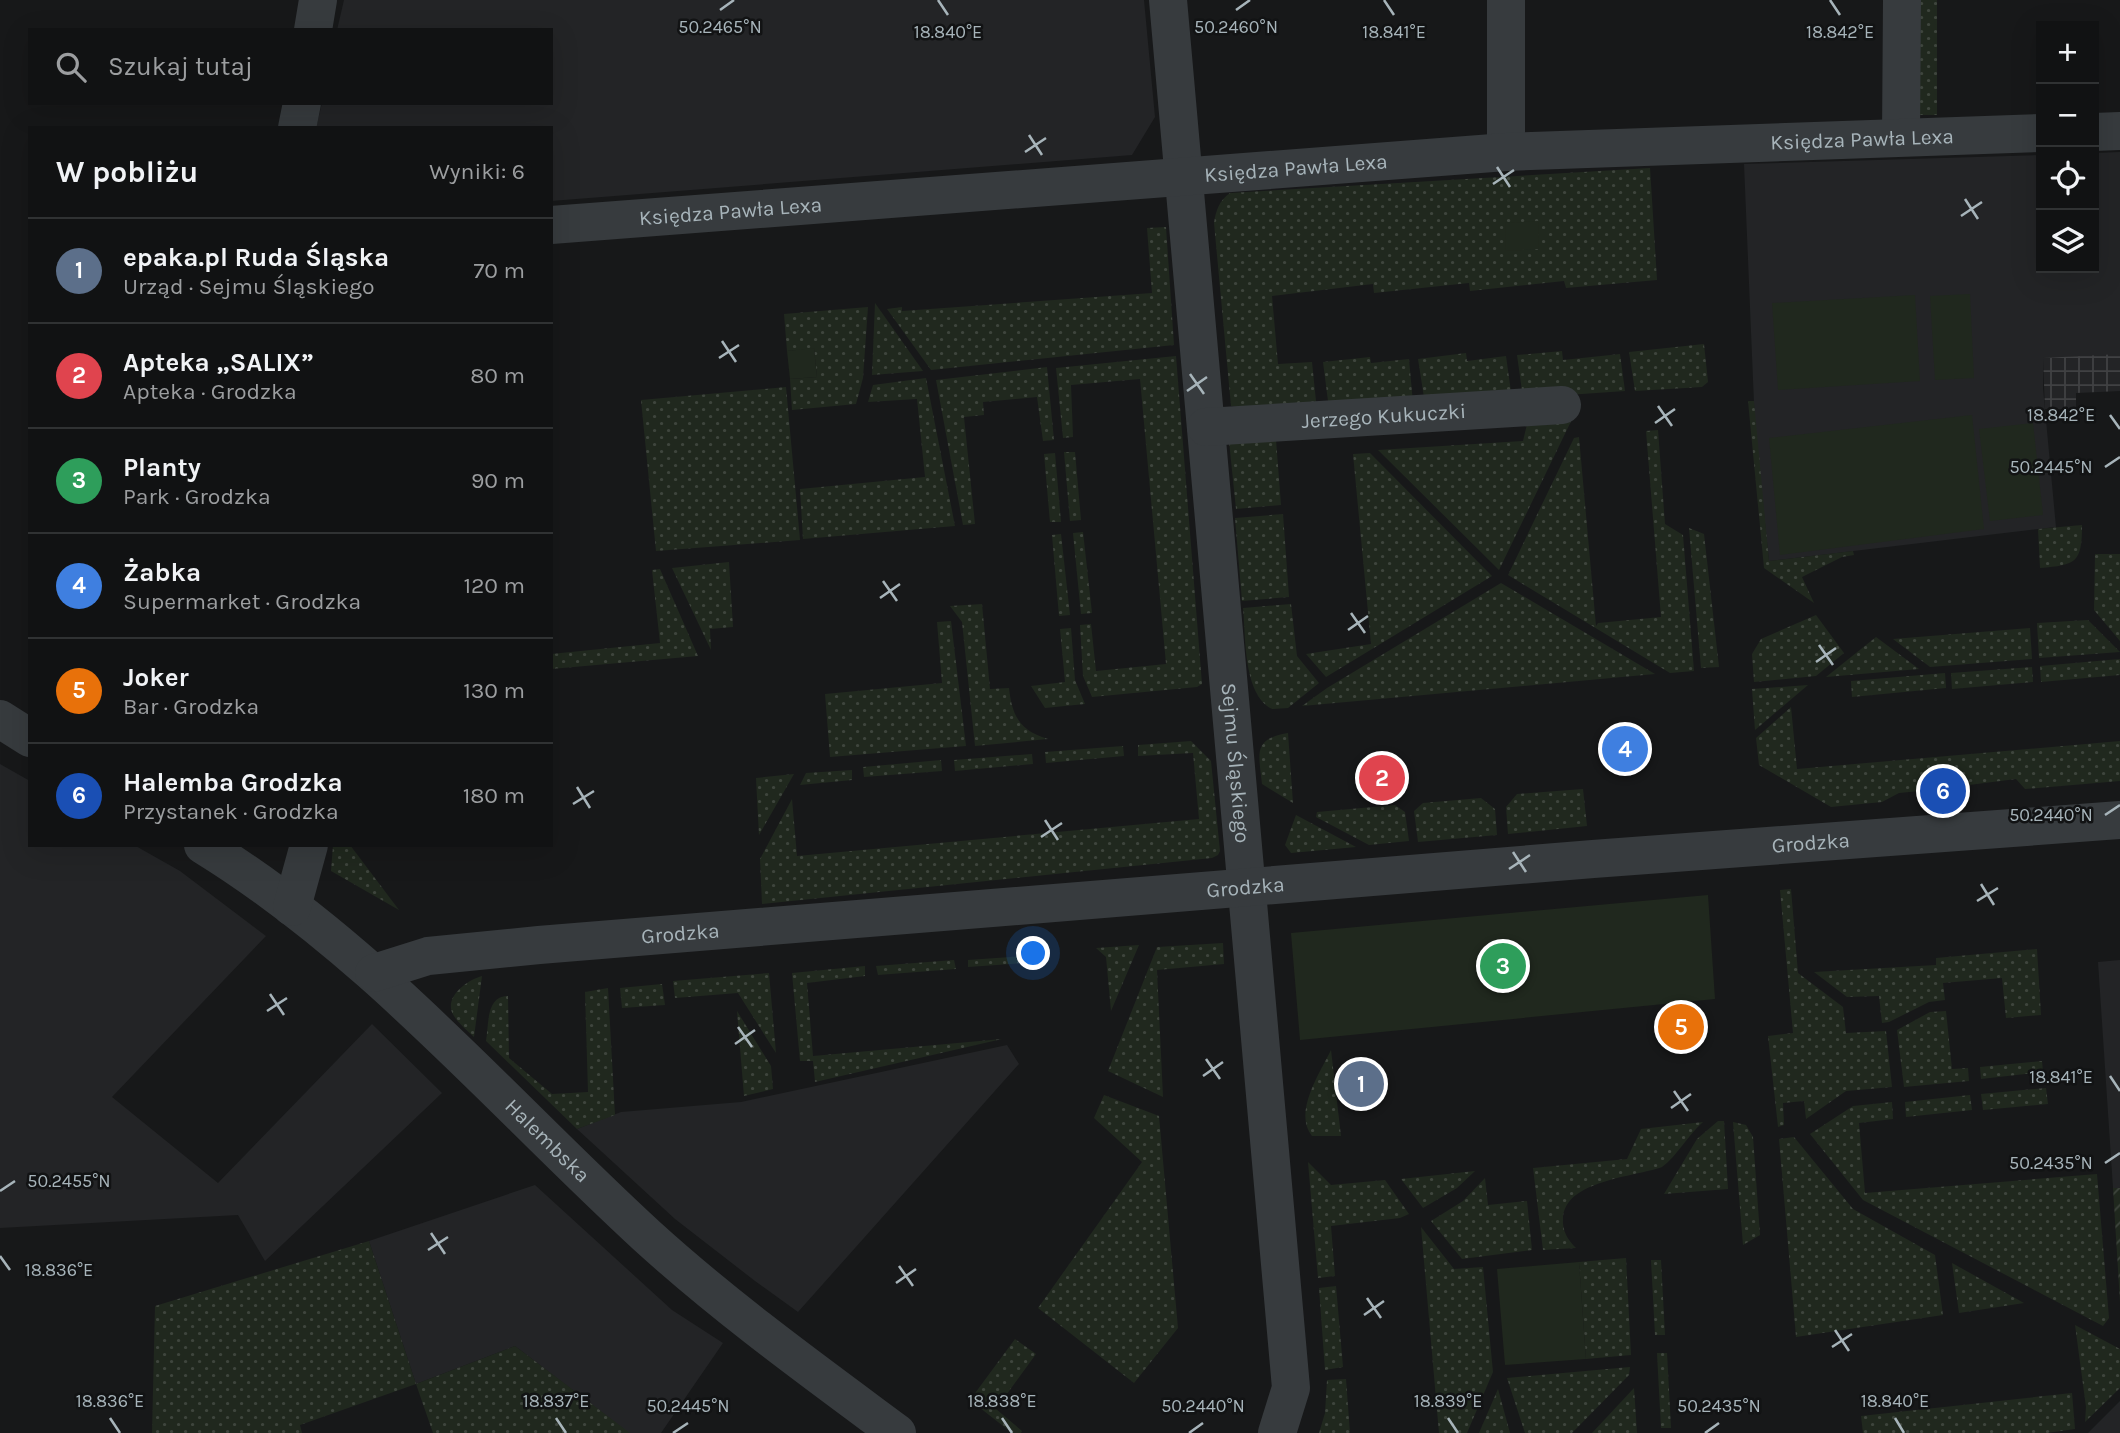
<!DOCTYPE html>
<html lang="pl">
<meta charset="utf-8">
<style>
:root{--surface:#111213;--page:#1a1b1c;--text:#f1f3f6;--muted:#9c9ea0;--line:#303233;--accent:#1a73e8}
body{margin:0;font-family:Karla,sans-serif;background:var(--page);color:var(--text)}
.controls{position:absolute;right:21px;top:21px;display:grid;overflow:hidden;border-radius:0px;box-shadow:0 7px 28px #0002}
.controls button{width:63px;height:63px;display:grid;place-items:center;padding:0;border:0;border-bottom:2px solid var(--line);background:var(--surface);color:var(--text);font:35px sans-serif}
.you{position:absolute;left:1034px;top:954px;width:24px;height:24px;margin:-18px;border:5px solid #fff;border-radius:50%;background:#1a73e8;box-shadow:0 0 0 10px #1a73e833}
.badge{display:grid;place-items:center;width:46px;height:46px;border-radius:50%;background:var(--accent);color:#fff;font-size:23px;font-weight:700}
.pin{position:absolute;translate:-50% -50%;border:4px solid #fff;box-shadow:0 2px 7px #0006}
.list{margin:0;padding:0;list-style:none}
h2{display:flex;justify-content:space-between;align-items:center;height:91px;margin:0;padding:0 28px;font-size:30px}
h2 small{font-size:23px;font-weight:400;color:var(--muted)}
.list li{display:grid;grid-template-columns:46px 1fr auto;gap:21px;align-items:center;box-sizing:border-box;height:105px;padding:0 28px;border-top:2px solid var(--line)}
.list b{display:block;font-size:26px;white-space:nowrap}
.list p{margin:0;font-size:23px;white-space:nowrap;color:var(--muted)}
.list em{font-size:23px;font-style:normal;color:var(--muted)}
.icon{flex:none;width:38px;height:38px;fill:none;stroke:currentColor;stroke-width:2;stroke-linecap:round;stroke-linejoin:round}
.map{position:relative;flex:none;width:2120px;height:1433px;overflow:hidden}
.search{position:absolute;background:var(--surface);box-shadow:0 7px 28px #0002;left:28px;top:28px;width:525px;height:77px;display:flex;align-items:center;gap:18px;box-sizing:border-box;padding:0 24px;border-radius:0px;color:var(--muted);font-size:26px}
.panel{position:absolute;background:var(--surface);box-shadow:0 7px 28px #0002;left:28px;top:126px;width:525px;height:721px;border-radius:0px}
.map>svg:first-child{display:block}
.built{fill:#232426}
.industrial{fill:url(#industrial-grid)}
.grass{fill:url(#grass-dots)}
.park{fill:#20281e}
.garden{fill:url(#garden-furrows)}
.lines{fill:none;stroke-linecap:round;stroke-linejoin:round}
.minor{stroke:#373b3e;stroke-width:38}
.ticks{fill:none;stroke:#a7b4ba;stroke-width:2.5}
.labels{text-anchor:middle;stroke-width:5;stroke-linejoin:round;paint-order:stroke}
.street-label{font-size:21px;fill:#a7b4ba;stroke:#121314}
.ticks-label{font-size:18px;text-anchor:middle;fill:#a7b4ba;stroke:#121314;stroke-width:5;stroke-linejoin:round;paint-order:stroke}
</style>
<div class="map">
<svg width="2120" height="1433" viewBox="0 0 2120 1433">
<defs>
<pattern id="industrial-grid" width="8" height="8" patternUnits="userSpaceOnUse" patternTransform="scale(1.75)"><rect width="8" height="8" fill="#232426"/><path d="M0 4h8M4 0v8" fill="none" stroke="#404143"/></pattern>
<pattern id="grass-dots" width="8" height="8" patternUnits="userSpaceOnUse" patternTransform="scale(1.75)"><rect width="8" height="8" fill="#20281e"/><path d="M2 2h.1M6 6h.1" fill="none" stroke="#3e453d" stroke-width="1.8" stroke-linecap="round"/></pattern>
<pattern id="garden-furrows" width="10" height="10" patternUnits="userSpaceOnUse" patternTransform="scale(1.75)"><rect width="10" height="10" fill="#20281e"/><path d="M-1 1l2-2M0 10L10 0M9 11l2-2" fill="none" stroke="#3e453d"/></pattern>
</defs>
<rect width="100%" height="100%" fill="#171819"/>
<g class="built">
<polygon points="344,0 1144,0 1155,117 1132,155 551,201 551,128 316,128 322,103 551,103 551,30 337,30"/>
<polygon points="2120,152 2120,355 2043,358 2043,388 2056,527 1769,561 1755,427 1744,164 2041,155 2041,268 2094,268 2094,153"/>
<polygon points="0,764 30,781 30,845 134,845 180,871 266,936 112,1097 218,1183 372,1024 442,1093 265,1261 238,1215 0,1228"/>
<polygon points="2120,960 2120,1188 2113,1188 2098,962"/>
<polygon points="1007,1045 1019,1064 798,1312 755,1281 675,1219 577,1129 621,1112 741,1102"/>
<polygon points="535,1185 672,1310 723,1343 661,1433 629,1433 515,1346 416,1384 369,1241"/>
<polygon points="2120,1401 2120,1433 2088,1433"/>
</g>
<polygon class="industrial" points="2120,354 2120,391 2076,393 2076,409 2045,409 2043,358"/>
<g class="grass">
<rect x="1919" y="0" width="18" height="115"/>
<path d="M1650 168 1657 280 1566 288 1564 281 1470 291 1469 283 1374 293 1373 284 1272 296 1278 364 1312 362 1317 411 1231 406 1214 223C1216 210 1219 201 1230 193Z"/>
<polygon points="1166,227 1174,345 931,370 887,309 902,307 902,311 1152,293 1147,228"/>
<polygon points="875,303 923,371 872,375"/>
<polygon points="868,307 863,378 856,404 792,410 790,379 817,377 814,349 787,351 784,314"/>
<polygon points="1704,344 1708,382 1702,387 1635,391 1629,352"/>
<polygon points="1562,351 1563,360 1620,354 1625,391 1523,398 1517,355"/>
<polygon points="1466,353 1467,361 1506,356 1512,399 1425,404 1418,359"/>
<polygon points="1176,356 1202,684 1197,687 1092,697 1083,676 1080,625 1091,624 1096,671 1166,664 1140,379 1071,385 1073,437 1063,438 1056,368"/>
<polygon points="1370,357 1371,363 1409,359 1413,403 1329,409 1323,362"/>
<polygon points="1047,367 1054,440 1043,441 1037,397 983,402 984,415 964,417 975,524 963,525 936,380"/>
<polygon points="926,378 955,526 803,539 800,489 925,477 917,399 868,402 873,385"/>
<polygon points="786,387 800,540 656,551 641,400"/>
<polygon points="1748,401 1754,401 1769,561 1853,551 1854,555 1842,557 1802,577 1814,603 1764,568"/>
<polygon points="1577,409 1499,570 1378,450 1523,441 1530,412"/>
<polygon points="1275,427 1281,505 1236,509 1229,441"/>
<polygon points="1658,430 1665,524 1683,535 1694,671 1670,673 1508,575 1574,438 1579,437 1596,626 1598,623 1661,617 1646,431"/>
<polygon points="1064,452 1075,452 1081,520 1070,521"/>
<polygon points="1055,453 1061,522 1050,522 1044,454"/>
<polygon points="1370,453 1492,576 1326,677 1306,654 1371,644 1353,454"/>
<polygon points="1283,514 1289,597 1242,601 1235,518"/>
<path d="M2082 525C2082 563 2076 565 2040 568L2038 529Z"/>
<polygon points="1689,528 1704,534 1719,667 1701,668"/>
<polygon points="1083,532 1092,613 1081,614 1073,533"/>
<polygon points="1061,534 1070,615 1059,616 1052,535"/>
<polygon points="2095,554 2120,554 2120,641 2094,610"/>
<polygon points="729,562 733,627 710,629 711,650 672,568"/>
<polygon points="660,569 698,656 551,669 551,654 660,643 652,570"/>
<polygon points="1501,583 1655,674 1302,706 1327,688"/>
<path d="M982 604 990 689 1009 688C1012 716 1020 731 1048 739L975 746 962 622 950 606Z"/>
<path d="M1291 604 1297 656 1319 683 1288 708 1272 709C1243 694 1246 637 1243 608Z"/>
<polygon points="1816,615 1844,653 1816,676 1754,682 1752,654 1761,639"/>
<polygon points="2088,620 2120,652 2039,658 2037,623"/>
<polygon points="951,621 966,746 830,757 825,694 942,683 937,622"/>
<polygon points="1071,628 1075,680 1085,704 1045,708 1031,686 1065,682 1060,629"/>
<polygon points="2030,628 2032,659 1930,667 1893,639"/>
<polygon points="1876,637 1919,669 1826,677"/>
<polygon points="2120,659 2120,675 2041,682 2040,666"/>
<polygon points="2032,667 2033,682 1952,689 1951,673"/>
<polygon points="1945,673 1946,688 1852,697 1851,681"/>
<polygon points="1808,685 1755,730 1752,689"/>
<polygon points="1791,707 1797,769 2120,741 2120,781 2025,789 2016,779 1969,785 1967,780 1930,785 1930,790 1899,793 1882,802 1831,807 1759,765 1756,738"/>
<path d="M1288 733 1293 803 1262 784C1259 754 1252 739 1288 733Z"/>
<polygon points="1191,741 1211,761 1220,851 1218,855 1212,858 762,904 760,859 792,799 797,856 1199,819 1193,753 1138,756 1138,745"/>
<polygon points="1123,746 1124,756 1046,763 1045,752"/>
<polygon points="1032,754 1033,764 955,771 954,760"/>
<polygon points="941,760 942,771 864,777 863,767"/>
<polygon points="852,770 852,780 800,785 806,773"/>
<polygon points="794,774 759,835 756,778"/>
<polygon points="1583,789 1587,826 1508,834 1506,807 1517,794"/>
<polygon points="1481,798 1495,809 1497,835 1418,842 1414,811 1423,803"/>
<polygon points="1395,805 1405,812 1409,841 1369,845 1316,817 1317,812"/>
<polygon points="1296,815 1356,847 1291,853 1285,845"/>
<polygon points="333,845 350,845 399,910 331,871"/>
<polygon points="1791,889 1798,973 1843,1007 1846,1033 1886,1031 1892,1087 1846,1091 1806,1119 1804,1101 1783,1103 1784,1125 1778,1127 1768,1036 1793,1033 1780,890"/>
<polygon points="1223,943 1224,964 1157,970 1163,1097 1108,1071 1157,947"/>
<polygon points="1139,945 1111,1011 1106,957 1096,948"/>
<polygon points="2037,949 2041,1015 2006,1018 2002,978 1943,983 1945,1000 1929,1002 1889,1022 1882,1023 1879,996 1847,997 1814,972 1936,965 1936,958"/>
<polygon points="1037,955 1037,962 968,967 968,960"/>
<polygon points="954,960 956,969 878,975 876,966"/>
<polygon points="865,966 865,976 807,983 813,1056 1002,1039 815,1082 813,1061 800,1061 792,973"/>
<polygon points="769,973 776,1053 738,993 675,998 673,981"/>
<path d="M482 976 474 1037C467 1030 459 1024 454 1016 442 998 467 980 482 976Z"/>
<polygon points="662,984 665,1005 622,1008 620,988"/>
<path d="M608 988 615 1115 577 1129 486 1041C489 1024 486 996 508 996L509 1058 552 1094 588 1092 585 992Z"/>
<polygon points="737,1011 771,1066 773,1089 744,1096"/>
<polygon points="1946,1011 1952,1069 1968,1068 1969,1081 1904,1087 1897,1030 1930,1012"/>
<path d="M1331 1050 1341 1136H1312C1293 1112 1320 1073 1331 1050Z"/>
<polygon points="2042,1061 2043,1072 1981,1079 1980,1067"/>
<polygon points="2046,1088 2048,1104 1983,1110 1981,1094"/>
<polygon points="1104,1095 1159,1116 1178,1328 1134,1383 1038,1308 1142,1162 1094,1118"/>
<polygon points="1970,1095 1972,1110 1906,1117 1905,1102"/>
<polygon points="1892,1102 1893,1119 1859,1123 1865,1193 2097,1174 2109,1318 2103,1326 1863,1200 1810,1134 1853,1106"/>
<polygon points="1718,1121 1724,1121 1728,1189 1664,1194 1697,1139"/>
<path d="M1703 1122C1688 1135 1677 1156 1662 1167 1635 1177 1564 1180 1563 1219 1562 1231 1568 1240 1576 1248L1543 1250 1533 1168 1627 1159 1641 1129Z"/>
<polygon points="1733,1122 1746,1125 1753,1137 1760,1235 1743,1245"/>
<polygon points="1794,1137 1853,1209 1935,1255 1943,1315 1796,1337 1779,1139"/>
<polygon points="1308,1162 1331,1185 1385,1180 1409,1214 1400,1218 1331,1226 1335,1276 1318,1278"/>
<polygon points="1475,1171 1457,1188 1423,1208 1401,1179"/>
<polygon points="1485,1178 1488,1205 1527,1201 1532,1250 1462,1259 1431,1221 1463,1201"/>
<polygon points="1421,1227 1454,1269 1483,1267 1493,1372 1467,1433 1439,1433"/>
<polygon points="369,1241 416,1384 515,1346 630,1433 433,1433 416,1384 300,1425 302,1433 152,1433 155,1306"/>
<polygon points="1626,1258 1631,1355 1586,1359 1579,1262"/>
<polygon points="1651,1260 1661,1260 1665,1335 1655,1335"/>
<polygon points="1952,1263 2024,1303 1959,1313"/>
<polygon points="1336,1286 1343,1367 1325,1370 1319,1288"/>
<polygon points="2075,1325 2120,1349 2120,1388 2085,1422 2086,1407"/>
<polygon points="1015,1339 1036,1354 996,1409 1022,1431 1021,1433 1012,1433 970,1400"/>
<polygon points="1657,1353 1667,1353 1671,1428 1661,1428"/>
<polygon points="1630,1367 1629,1375 1572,1433 1525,1433 1507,1378"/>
<polygon points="1346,1379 1350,1433 1319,1433 1325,1413 1327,1380"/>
<polygon points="1634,1388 1637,1433 1592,1433"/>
<polygon points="1498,1389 1510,1433 1479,1433"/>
<polygon points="2072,1393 2075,1429 2047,1433 1863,1433 1861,1416"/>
</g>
<g class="park">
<polygon points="1538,221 1539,249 1506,251 1505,223"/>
<polygon points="1970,294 1974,378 1935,380 1930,296"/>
<polygon points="1915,295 1920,381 1778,390 1772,303"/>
<polygon points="814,348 817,377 790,379 787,351"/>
<polygon points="1972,415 1984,529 1780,555 1769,438"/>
<polygon points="2033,423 2043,515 1990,521 1979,429"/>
<polygon points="1708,895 1715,999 1300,1040 1291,933"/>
<polygon points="1579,1262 1586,1359 1505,1365 1497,1269"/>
</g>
<polygon class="garden" points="2113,1188 2120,1188 2120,1302"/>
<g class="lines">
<g class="minor">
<path id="s1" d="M1168 0 1291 1388 1277 1433"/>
<polyline points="313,30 318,0"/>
<polyline points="297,128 302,103"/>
<polyline points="2094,132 2120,131"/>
<polyline points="1901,137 1902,0"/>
<polyline points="1506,152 1506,0"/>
<path id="s2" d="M551 225 1506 152 2041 133"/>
<path id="s3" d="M1206 427 1562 405"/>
<polyline points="0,719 30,738"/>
<path id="s4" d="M203 845C372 949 502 1103 647 1236 725 1307 812 1370 897 1433"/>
<polyline points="292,907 309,845"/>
<path id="s5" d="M374 973 428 956 539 945 1593 859 2120 820"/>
</g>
</g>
<path class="ticks" d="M938 0 948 15M1384 0 1394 15M1830 0 1840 15M720 10 734 0M1236 10 1250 0M1029 135 1042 155M1025 152 1046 138M1497 167 1510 187M1493 184 1514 170M1965 199 1978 219M1961 216 1982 202M722 341 736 362M719 358 739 345M1190 374 1204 394M1187 391 1207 377M1658 406 1672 426M2110 415 2120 429M1655 423 1675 409M2105 467 2120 457M883 581 897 601M880 598 900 584M1351 613 1365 633M1348 630 1368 616M1819 645 1833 665M1816 662 1836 648M577 787 590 808M573 804 594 791M2105 815 2120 805M1045 820 1058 840M1041 837 1062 823M1513 852 1526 872M1509 869 1530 855M1981 884 1994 905M1977 901 1998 888M270 994 284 1015M267 1011 287 998M738 1027 752 1047M735 1044 755 1030M1206 1059 1220 1079M1203 1076 1223 1062M2110 1076 2120 1091M1674 1091 1688 1111M1671 1108 1691 1094M2105 1163 2120 1153M0 1191 15 1181M431 1233 445 1254M428 1250 448 1237M0 1256 10 1270M899 1266 913 1286M896 1283 916 1269M1367 1298 1381 1318M1364 1315 1384 1301M1835 1330 1849 1351M1832 1347 1852 1334M110 1418 120 1433M556 1418 566 1433M1002 1418 1012 1433M1448 1418 1458 1433M1895 1418 1904 1433M673 1433 688 1423M1189 1433 1203 1423M1705 1433 1719 1423"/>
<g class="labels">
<g class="street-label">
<text dy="7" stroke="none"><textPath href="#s2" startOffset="1314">Księdza Pawła Lexa</textPath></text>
<text dy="7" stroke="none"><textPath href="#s2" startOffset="747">Księdza Pawła Lexa</textPath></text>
<text dy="7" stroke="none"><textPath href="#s2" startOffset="180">Księdza Pawła Lexa</textPath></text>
<text dy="7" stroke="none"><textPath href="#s3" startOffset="178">Jerzego Kukuczki</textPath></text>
<text dy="7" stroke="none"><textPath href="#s1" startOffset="766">Sejmu Śląskiego</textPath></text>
<text dy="7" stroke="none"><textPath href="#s5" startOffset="1444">Grodzka</textPath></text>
<text dy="7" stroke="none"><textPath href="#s5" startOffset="877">Grodzka</textPath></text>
<text dy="7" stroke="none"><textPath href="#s5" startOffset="310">Grodzka</textPath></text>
<text dy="7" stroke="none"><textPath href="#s4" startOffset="455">Halembska</textPath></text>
</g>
</g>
<g class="ticks-label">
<text x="720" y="33">50.2465°N</text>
<text x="1236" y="33">50.2460°N</text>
<text x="948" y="38">18.840°E</text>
<text x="1394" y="38">18.841°E</text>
<text x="1840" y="38">18.842°E</text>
<text x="2061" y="421">18.842°E</text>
<text x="2051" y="473">50.2445°N</text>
<text x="2051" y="821">50.2440°N</text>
<text x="2061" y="1083">18.841°E</text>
<text x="2051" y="1169">50.2435°N</text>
<text x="69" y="1187">50.2455°N</text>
<text x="59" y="1276">18.836°E</text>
<text x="110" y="1407">18.836°E</text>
<text x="556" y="1407">18.837°E</text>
<text x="1002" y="1407">18.838°E</text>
<text x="1448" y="1407">18.839°E</text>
<text x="1895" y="1407">18.840°E</text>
<text x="688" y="1412">50.2445°N</text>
<text x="1203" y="1412">50.2440°N</text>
<text x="1719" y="1412">50.2435°N</text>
</g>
</svg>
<div class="controls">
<button>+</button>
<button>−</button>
<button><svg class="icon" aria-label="locate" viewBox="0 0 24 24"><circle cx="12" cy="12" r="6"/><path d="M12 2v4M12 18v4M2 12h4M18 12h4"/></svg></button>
<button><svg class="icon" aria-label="layers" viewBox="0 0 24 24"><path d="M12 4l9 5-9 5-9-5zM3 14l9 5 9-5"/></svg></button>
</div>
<div class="you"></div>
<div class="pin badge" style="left:1361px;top:1084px;background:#5c6f8a">1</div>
<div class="pin badge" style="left:1382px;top:778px;background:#e0444e">2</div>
<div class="pin badge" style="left:1503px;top:966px;background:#2e9e5b">3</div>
<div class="pin badge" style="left:1625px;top:749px;background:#3f7fe0">4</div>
<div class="pin badge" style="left:1681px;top:1027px;background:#e8710a">5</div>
<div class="pin badge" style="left:1943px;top:791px;background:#1a4fb4">6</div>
<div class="search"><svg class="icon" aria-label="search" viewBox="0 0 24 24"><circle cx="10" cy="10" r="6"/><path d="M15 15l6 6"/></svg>Szukaj tutaj</div>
<section class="panel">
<h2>W pobliżu<small>Wyniki: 6</small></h2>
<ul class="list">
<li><span class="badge" style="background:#5c6f8a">1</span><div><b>epaka.pl Ruda Śląska</b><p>Urząd · Sejmu Śląskiego</p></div><em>70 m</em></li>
<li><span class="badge" style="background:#e0444e">2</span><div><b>Apteka „SALIX”</b><p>Apteka · Grodzka</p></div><em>80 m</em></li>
<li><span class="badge" style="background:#2e9e5b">3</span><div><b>Planty</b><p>Park · Grodzka</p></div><em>90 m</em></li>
<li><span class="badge" style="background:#3f7fe0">4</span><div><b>Żabka</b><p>Supermarket · Grodzka</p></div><em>120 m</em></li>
<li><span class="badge" style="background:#e8710a">5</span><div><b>Joker</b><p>Bar · Grodzka</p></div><em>130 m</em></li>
<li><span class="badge" style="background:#1a4fb4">6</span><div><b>Halemba Grodzka</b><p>Przystanek · Grodzka</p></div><em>180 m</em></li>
</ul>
</section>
</div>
